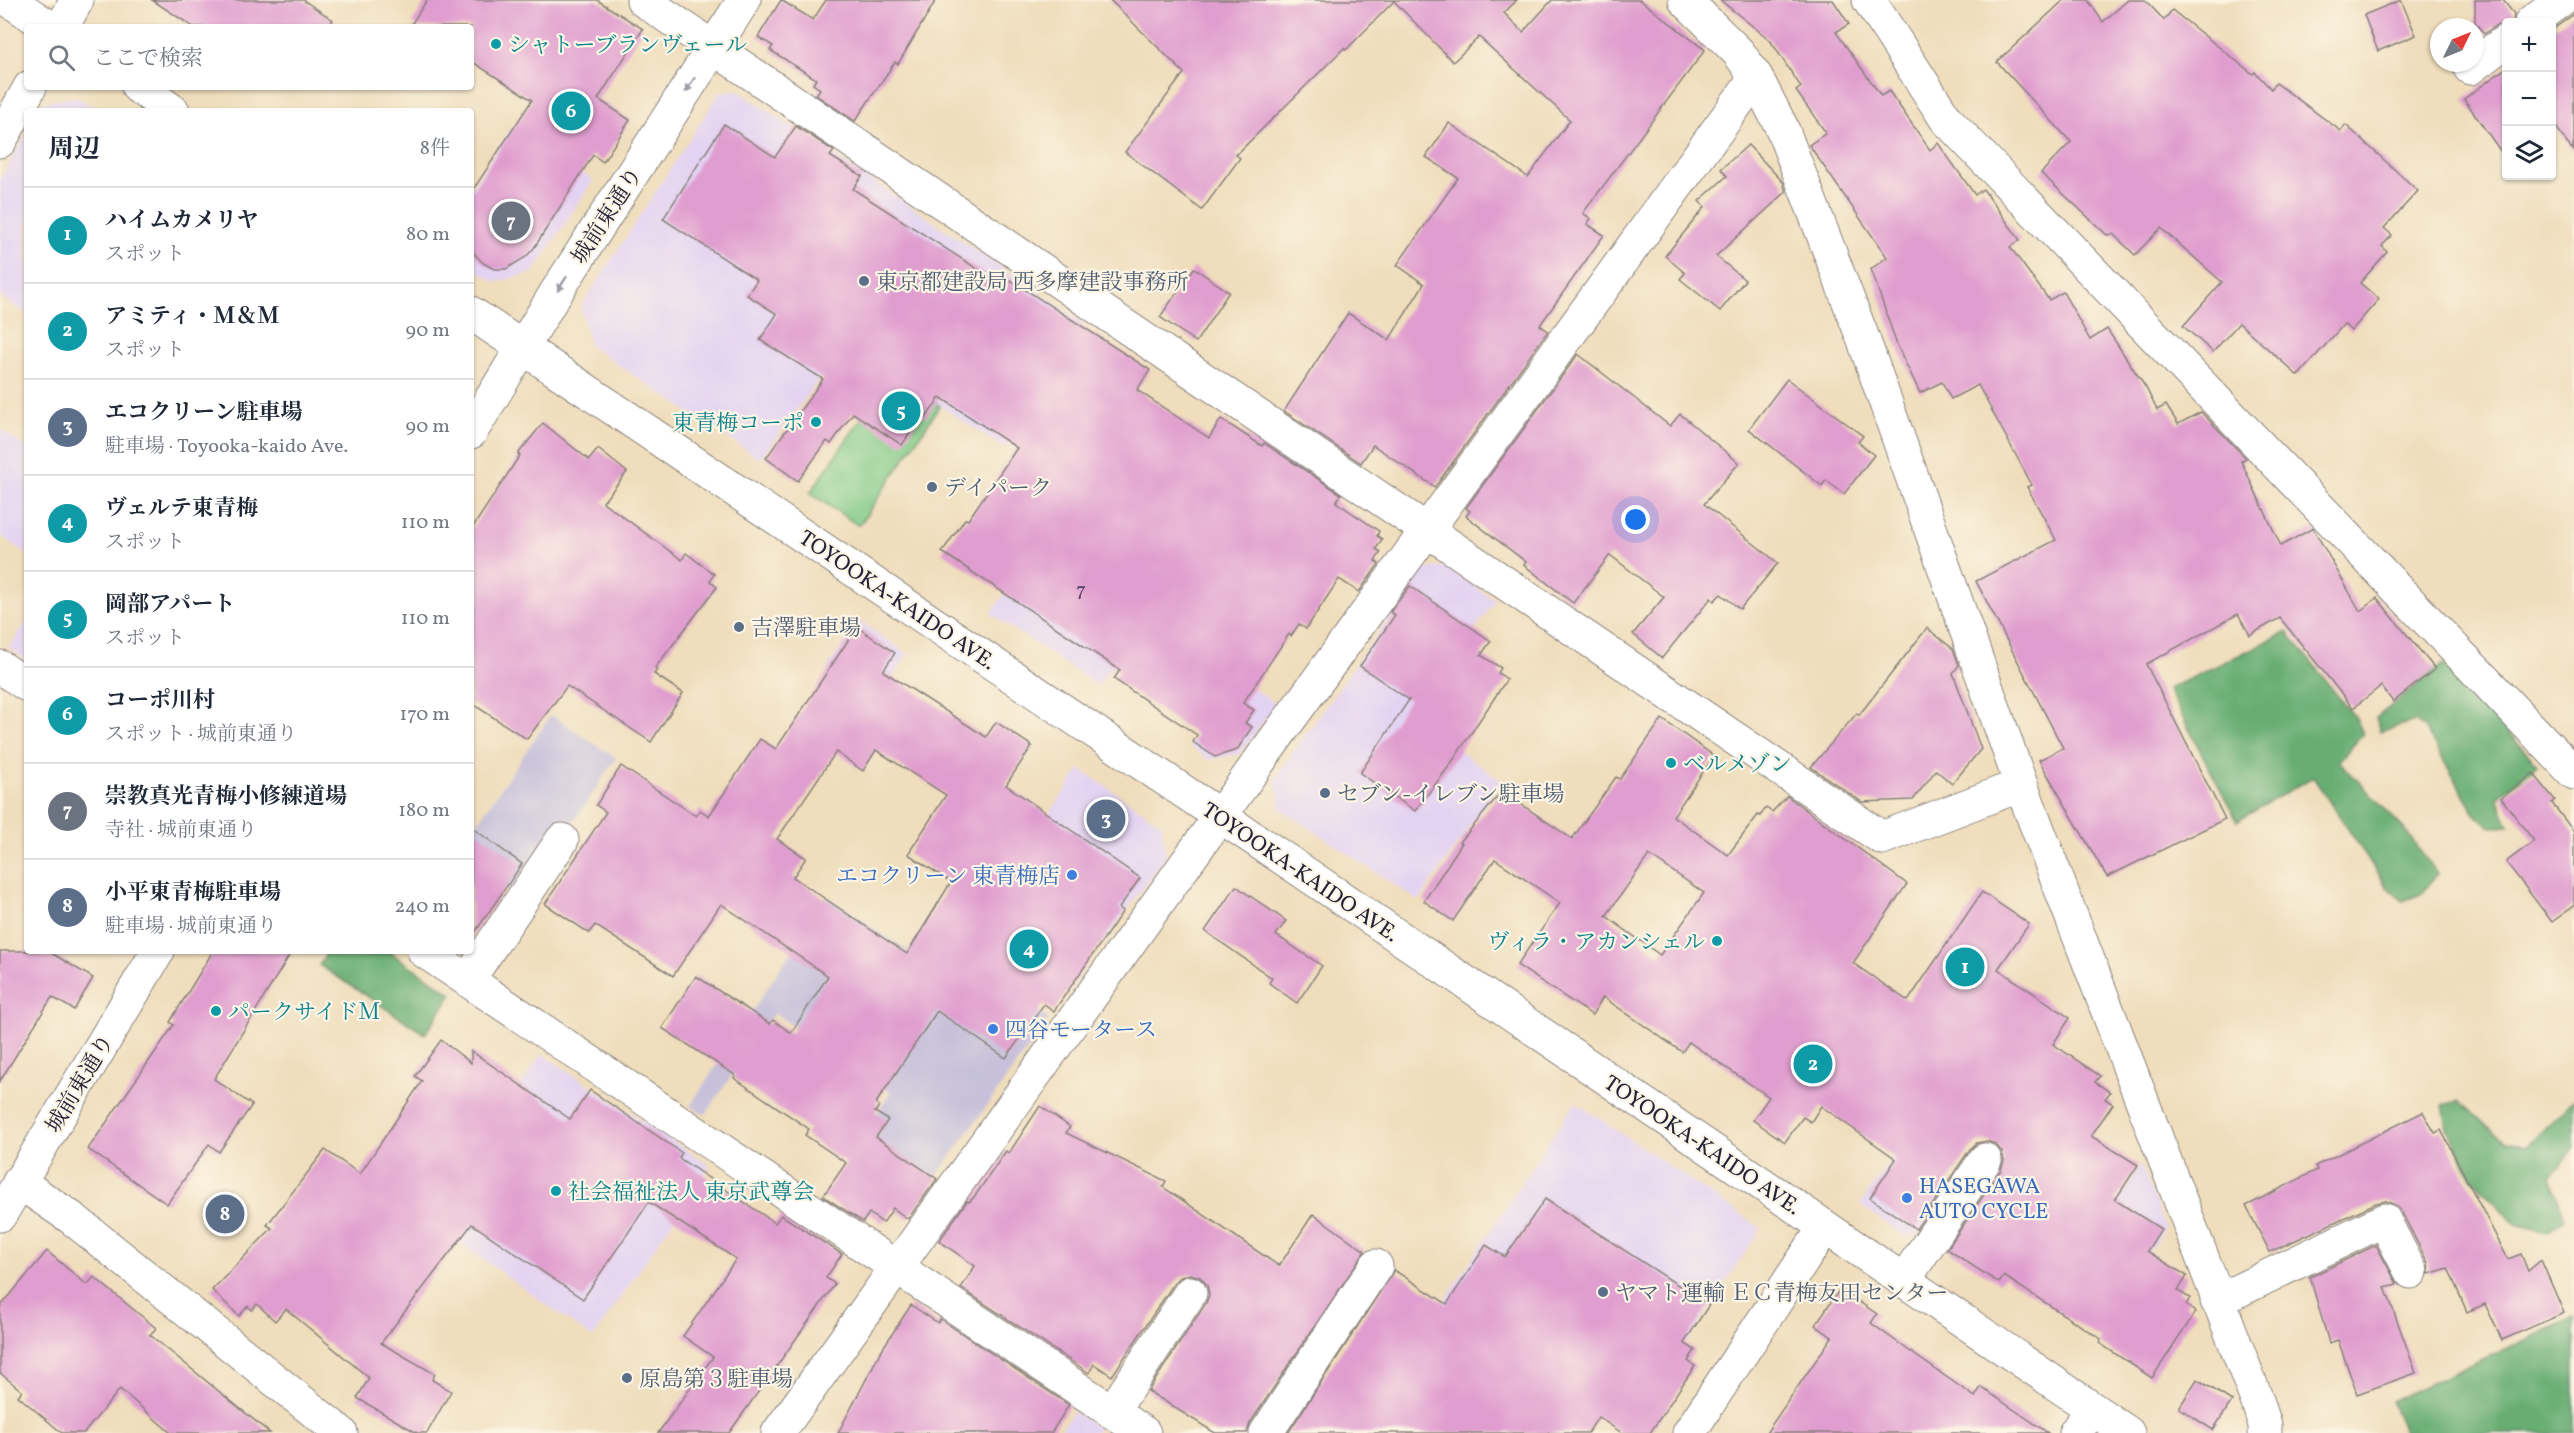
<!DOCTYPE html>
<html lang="ja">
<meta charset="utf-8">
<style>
:root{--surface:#fff;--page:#f6f6f7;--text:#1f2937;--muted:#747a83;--line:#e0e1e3;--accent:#b45309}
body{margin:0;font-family:Vollkorn,"Noto Serif JP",serif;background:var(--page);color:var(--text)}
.controls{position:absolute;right:18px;top:18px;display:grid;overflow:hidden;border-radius:6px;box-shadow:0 2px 4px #0004}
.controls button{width:54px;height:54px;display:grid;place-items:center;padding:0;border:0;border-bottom:2px solid var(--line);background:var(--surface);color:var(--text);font:30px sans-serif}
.compass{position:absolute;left:2430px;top:18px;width:54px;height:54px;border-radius:50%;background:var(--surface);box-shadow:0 2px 4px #0004;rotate:47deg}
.you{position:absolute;left:1636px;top:520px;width:21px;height:21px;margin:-15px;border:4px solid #fff;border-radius:50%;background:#1a73e8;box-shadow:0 0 0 9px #1a73e833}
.badge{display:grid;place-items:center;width:39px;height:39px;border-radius:50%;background:var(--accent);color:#fff;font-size:20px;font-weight:700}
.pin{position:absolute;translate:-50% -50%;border:3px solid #fff;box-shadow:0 2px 6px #0006}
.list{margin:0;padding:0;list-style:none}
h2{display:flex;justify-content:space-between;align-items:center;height:78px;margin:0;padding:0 24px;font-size:26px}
h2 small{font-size:20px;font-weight:400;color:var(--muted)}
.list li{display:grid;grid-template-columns:39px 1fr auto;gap:18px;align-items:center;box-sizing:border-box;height:96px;padding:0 24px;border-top:2px solid var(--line)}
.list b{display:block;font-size:22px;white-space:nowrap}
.list p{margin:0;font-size:20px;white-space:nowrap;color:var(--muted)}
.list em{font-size:20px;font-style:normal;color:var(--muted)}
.icon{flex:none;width:33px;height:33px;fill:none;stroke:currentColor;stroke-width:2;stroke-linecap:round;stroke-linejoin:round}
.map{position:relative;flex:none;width:2574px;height:1433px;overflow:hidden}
.search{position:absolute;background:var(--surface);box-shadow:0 2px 4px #0004;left:24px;top:24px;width:450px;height:66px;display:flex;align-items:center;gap:15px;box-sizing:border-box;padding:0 21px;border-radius:6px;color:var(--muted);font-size:22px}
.panel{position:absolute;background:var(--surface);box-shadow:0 2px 4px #0004;left:24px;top:108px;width:450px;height:846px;border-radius:6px}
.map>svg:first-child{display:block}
.built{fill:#e3d3f2}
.industrial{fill:#c6c0da}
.green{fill:#81c985;stroke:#527660;stroke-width:1.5}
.forest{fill:#68ad72;stroke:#456856;stroke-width:1.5}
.building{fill:#e09dcf;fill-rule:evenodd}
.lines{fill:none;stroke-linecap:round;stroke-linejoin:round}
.minor-casing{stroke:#88807b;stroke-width:35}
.major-casing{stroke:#88807b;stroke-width:35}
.minor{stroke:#fff;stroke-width:33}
.major{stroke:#fff;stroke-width:33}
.oneway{fill:#9c9ca7}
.culture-dot{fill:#0f9aa8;stroke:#fcf5e5;stroke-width:2}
.service-dot{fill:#5c6f8a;stroke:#fcf5e5;stroke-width:2}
.shop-dot{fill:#3f7fe0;stroke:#fcf5e5;stroke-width:2}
.labels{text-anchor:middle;stroke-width:4.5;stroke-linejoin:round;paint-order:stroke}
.number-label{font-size:20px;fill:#524160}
.culture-label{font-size:22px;fill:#0d838f;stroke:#fcf5e5;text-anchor:start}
.street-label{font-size:22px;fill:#22223b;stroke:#fcf5e5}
.service-label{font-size:22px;fill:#4e5e75;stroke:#fcf5e5;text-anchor:start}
.shop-label{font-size:22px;fill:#366cbe;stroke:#fcf5e5;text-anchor:start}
</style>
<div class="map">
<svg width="2574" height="1433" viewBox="0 0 2574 1433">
<rect width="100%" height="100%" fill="#fcf5e5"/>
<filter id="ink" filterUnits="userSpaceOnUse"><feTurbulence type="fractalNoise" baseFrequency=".0167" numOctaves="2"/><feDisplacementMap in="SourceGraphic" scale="12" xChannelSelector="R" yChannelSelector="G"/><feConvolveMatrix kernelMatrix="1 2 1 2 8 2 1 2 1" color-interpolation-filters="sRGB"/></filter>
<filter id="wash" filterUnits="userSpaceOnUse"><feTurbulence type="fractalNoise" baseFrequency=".008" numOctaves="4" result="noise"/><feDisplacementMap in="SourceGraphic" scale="24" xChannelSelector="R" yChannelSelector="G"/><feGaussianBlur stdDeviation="1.35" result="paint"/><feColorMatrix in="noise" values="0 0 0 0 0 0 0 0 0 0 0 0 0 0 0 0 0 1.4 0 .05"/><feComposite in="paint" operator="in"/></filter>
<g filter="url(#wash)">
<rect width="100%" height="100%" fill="#efddbb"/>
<g class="built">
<polygon points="737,90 1084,323 1004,448 845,343 760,459 590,346 581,307 720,92"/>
<polygon points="77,97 99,111 39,111 44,102"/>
<polygon points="512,127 593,180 533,273 495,282 471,267 471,189"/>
<polygon points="27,132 27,314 0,296 0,180"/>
<polygon points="0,429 27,448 27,554 0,535"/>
<polygon points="1072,493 1178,565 1098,686 991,614"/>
<polygon points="1444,566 1495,600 1414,720 1501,780 1419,901 1281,809 1275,778 1423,570"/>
<polygon points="27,621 27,661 9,648"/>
<polygon points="859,621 908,654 876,701 827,668"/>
<polygon points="1236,677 1276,704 1240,754 1209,760 1189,746"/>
<polygon points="1080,769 1162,824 1166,856 1103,943 1007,877"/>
<polygon points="542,1054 710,1166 593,1338 429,1221"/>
<polygon points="1575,1102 1761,1228 1687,1342 1628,1303 1367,1419"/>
<polygon points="1894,1155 1949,1191 1921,1233 1906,1237 1860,1205"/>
<polygon points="2141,1165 2165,1227 2130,1282 2084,1252"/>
<polygon points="1073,1411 1099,1428 1095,1433 1059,1433"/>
</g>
<g class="industrial">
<polygon points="551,715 616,758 568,830 557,823 511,892 471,865 471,832"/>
<polygon points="827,897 941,973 955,954 1049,1019 928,1188 859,1140 891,1092 774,1013 705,1115 690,1106"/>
</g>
<polygon class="green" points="892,374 940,406 859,526 810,493"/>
<g class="forest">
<polygon points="2287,632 2357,720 2363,734 2339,761 2405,830 2437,874 2421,894 2403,901 2387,887 2313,777 2237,821 2168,689"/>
<polygon points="2443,664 2538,765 2497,798 2509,826 2491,827 2476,815 2425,729 2415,721 2380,732 2376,718"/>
<polygon points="328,951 388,951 452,994 425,1034 319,965"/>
<polygon points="2574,1100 2574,1147 2551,1177 2565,1219 2547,1232 2515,1224 2472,1178 2447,1128 2443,1105 2458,1101 2506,1141 2526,1146"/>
<polygon points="2574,1318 2574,1433 2405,1433 2391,1401"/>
</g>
<g id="blocks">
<g class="building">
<polygon points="152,0 303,0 333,20 328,27 193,27"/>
<polygon points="427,0 597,0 643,29 598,99 630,120 603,162 593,155 534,248 526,257 506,269 494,269 483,263 471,250 471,193 532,100 471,61 471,27 418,27 412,23"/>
<polygon points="781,0 813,20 826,0 936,0 898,64 895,62 855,121 816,95 820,89 813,84 816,79 770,50 773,46 758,37"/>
<polygon points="1110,0 1517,0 1504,13 1523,32 1552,0 1640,0 1705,50 1583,213 1591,219 1587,224 1604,235 1540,325 1548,331 1435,487 1373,445 1361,463 1284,411 1348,313 1389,340 1424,284 1397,265 1458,178 1426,157 1449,123 1528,177 1570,120 1479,37 1453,62 1394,1 1346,50 1344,48 1236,155 1240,158 1202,210 1125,152 1184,73"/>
<polygon points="1720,0 1833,0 1849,24 1836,32 1881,96 1889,91 1930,150 1938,143 1975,195 1983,189 2020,240 2010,247 2049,300 2063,292 2090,340 2107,329 2146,388 2157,410 2166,405 2178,424 2201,412 2246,458 2241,461 2281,546 2313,528 2360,611 2377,598 2435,669 2393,702 2381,686 2353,708 2280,618 2250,635 2238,614 2146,664 2225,819 2107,877 2039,760 2063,748 1976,581 2056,540 2027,487 2032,485 1978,385 1951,399 1942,382 1920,393 1897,345 1871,269 1887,257 1809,145 1826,133 1796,91 1801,87 1770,40"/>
<polygon points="2064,0 2088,0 2103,22 2128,0 2145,0 2164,20 2172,10 2253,74 2255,72 2271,89 2276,83 2341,131 2346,125 2418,191 2384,228 2392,235 2382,246 2387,252 2360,283 2379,299 2351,331 2344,324 2298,376 2239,323 2213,352 2183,326 2222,282 2161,228 2135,255 2113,234 2107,235 2041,173 2071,142 1997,62"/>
<polygon points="2401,0 2416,35 2378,51 2364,15"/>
<polygon points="2475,0 2503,0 2514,14 2513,22 2495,26 2484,34 2475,22"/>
<polygon points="2574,14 2574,151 2552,122 2552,30"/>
<polygon points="2506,68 2506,159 2464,99"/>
<polygon points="724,124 775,157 796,126 834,151 830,156 862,176 853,189 993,279 998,272 1150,370 1137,390 1209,438 1221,419 1262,446 1264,443 1341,494 1336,502 1379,531 1377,536 1382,539 1376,549 1381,552 1375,561 1379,564 1359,592 1339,579 1306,629 1299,624 1291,636 1289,634 1243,703 1254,710 1245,723 1252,727 1237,750 1215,757 1193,742 1197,735 1114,679 1120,670 942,552 965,519 968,520 1017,448 940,397 926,418 922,415 902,445 853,413 831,444 827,441 798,481 766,458 823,379 760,340 777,314 747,295 757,280 663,219"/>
<polygon points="1748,145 1783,182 1786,192 1716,256 1745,280 1720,311 1680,279 1685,273 1665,256 1705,207 1699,201 1727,176 1721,169"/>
<polygon points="1194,268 1229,292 1196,342 1160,317"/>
<polygon points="1578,354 1670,426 1680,414 1739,463 1704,504 1778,563 1740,609 1721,594 1714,601 1711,598 1662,658 1633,634 1664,597 1610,555 1573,603 1524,565 1526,562 1466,516 1470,511 1466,508"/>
<polygon points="1787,379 1863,436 1858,442 1874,455 1844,494 1826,480 1822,486 1749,429"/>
<polygon points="543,423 589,460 598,449 627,472 603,502 682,560 686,553 714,574 710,581 717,587 655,668 657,670 654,674 683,693 651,742 567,686 527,739 471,703 471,530 520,455 518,454"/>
<polygon points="1410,586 1491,641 1481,655 1501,668 1498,673 1507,679 1450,765 1415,811 1360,773 1409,700 1360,666 1395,615 1390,612"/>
<path d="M857 627 895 653 883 671 986 737 996 722 1032 746 1006 785 1140 878 1119 908 1123 911 1054 1011 1044 1004 1006 1058 937 1011 876 1103 879 1106 875 1112 888 1120 876 1137 937 1179 908 1219 893 1208 883 1223 869 1213 863 1222 823 1196 846 1163 805 1135 809 1129 734 1078 735 1075 662 1028 696 976 770 1024 773 1020 791 1033 828 976 721 904 673 976 595 925 589 933 545 904 606 812 596 805 621 766 696 816 700 810 709 816 760 739 776 749ZM876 750 946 795 908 854 951 882 907 954 793 877 806 858 777 839 836 752 863 771Z"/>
<polygon points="1927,628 1953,649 1959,665 1953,673 1981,749 1952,784 1936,770 1913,800 1862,802 1811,767 1857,713 1859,715"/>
<path d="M1662 719 1714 756 1673 816 1728 855 1758 815 1760 816 1766 808 1772 812 1787 796 1907 884 1853 963 1908 1001 1982 892 2029 924 1998 969 2070 1018 2053 1044 2100 1076 2095 1082 2110 1092 2105 1099 2113 1104 2091 1136 2138 1165 2115 1200 2161 1229 2147 1251 2187 1276 2178 1291 2190 1298 2186 1305 2196 1312 2152 1378 2099 1343 2101 1339 2004 1276 1999 1283 1947 1249 2001 1170 2004 1161 2002 1152 1995 1144 1987 1141 1977 1143 1970 1149 1916 1229 1870 1198 1896 1159 1821 1106 1811 1122 1803 1117 1785 1142 1753 1120 1769 1097 1689 1042 1682 1052 1603 997 1592 1015 1517 965 1560 903 1495 859 1453 921 1424 901 1462 843 1460 842 1502 791 1572 839 1616 777 1620 779ZM1649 855 1704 893 1660 955 1606 916Z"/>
<polygon points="2533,773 2555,800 2552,803 2574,832 2574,906 2552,922 2506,862 2534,841 2501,798"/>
<polygon points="471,827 522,864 471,938"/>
<polygon points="1236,886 1286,921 1276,935 1322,966 1297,1003 1269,983 1272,978 1205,931"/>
<polygon points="0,951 48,951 93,978 74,1010 52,997 0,1081"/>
<polygon points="213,951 292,951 214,1079 252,1105 219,1152 209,1144 167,1204 88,1149 174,1025 170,1022"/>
<polygon points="441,1040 471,1063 471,1051 570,1119 590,1090 682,1153 679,1158 775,1223 781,1215 842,1254 826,1278 835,1284 729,1433 658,1433 713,1357 683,1336 736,1259 649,1202 583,1299 472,1224 381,1343 435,1374 432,1380 451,1391 427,1433 417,1433 357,1398 369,1378 286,1309 275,1321 257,1304 252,1310 248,1306 239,1316 212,1290 272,1228 267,1225 325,1150 360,1174 422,1081 415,1076"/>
<polygon points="1040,1106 1070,1127 1066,1133 1166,1181 1163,1187 1279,1266 1313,1214 1365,1251 1250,1423 1247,1433 1215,1433 1148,1391 1206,1303 1209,1295 1207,1285 1200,1277 1190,1274 1181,1277 1175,1282 1112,1376 1094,1364 1089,1373 961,1288 975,1266 939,1241 967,1201 969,1202 975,1196 1006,1151 1009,1153"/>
<polygon points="2423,1112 2435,1133 2441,1130 2508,1259 2521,1254 2528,1271 2541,1260 2564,1313 2502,1340 2485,1304 2467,1312 2448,1268 2429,1274 2428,1263 2401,1211 2395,1205 2386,1201 2376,1203 2270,1252 2246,1206 2317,1170 2315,1166"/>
<polygon points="1545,1199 1709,1305 1684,1343 1695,1350 1688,1361 1695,1366 1650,1433 1622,1433 1598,1417 1588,1433 1288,1433 1394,1270 1447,1304 1486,1245 1505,1257"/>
<polygon points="2376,1245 2397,1284 2385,1287 2416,1373 2357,1394 2338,1340 2329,1343 2310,1277"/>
<polygon points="47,1251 87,1285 94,1277 156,1328 150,1335 270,1433 171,1433 120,1389 84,1433 62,1433 18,1396 22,1391 0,1373 0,1307"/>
<polygon points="1840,1289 1877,1314 1871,1323 1915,1355 1975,1397 1981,1387 2048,1433 1766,1433 1832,1337 1815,1325"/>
<polygon points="911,1305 938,1323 940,1319 1069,1405 1051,1433 838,1433 881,1351"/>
<polygon points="2197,1379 2232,1401 2213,1430 2179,1408"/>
</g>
</g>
</g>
<g filter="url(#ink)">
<use href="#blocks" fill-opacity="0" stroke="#88807b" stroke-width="1.5"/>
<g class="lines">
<defs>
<g id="minor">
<polyline points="643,0 1882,838 2021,785"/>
<polyline points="1685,0 1738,52 1756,77 1782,128 1864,341 2021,785 2258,1403 2265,1425 2265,1433"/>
<polyline points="1869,0 1946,119 2574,773"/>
<polyline points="2531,22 2561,0"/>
<polyline points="62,27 77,0"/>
<polyline points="2470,68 2506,41"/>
<polyline points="0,141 30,87"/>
<polyline points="471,432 555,294 744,0"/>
<polyline points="0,667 27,685"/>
<polyline points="424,951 1144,1433"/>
<polyline points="468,980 562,840"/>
<polyline points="19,1182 73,1219 341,1433"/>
<polyline points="0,1215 158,951"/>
<polyline points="1904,1280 1985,1160"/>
<polyline points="2217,1301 2384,1220 2411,1272"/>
<polyline points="1112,1412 1190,1293"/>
<polyline points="778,1433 1268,749 1756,77"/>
<polyline points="1266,1433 1376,1266"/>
<polyline points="1689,1433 1825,1227"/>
<polyline points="2075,1433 2092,1409"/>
</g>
<g id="major">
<polyline points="9,0 49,27"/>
<polyline points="138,87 173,111"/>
<polyline points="471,313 1299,869 2128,1433"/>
</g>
</defs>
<use href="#minor" class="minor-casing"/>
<use href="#major" class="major-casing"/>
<use href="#minor" class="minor"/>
<use href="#major" class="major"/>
</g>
<defs><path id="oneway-solid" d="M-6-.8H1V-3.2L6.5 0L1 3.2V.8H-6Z" transform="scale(1.5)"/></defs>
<g class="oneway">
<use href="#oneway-solid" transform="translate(690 85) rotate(123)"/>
<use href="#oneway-solid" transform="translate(562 284) rotate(123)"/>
</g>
</g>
<g class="culture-dot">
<circle cx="496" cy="44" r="6"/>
<circle cx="816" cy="422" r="6"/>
<circle cx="1671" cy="763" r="6"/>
<circle cx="1717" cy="941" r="6"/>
<circle cx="216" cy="1011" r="6"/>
<circle cx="556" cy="1191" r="6"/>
</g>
<g class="service-dot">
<circle cx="864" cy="281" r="6"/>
<circle cx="932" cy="487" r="6"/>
<circle cx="739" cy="627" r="6"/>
<circle cx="1325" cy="793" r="6"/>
<circle cx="1603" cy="1292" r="6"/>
<circle cx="627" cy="1378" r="6"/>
</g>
<g class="shop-dot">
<circle cx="1072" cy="875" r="6"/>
<circle cx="993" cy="1029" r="6"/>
<circle cx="1907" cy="1198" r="6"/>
</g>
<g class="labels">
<g class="number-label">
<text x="1081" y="596">7</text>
</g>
<g class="culture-label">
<text x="508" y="52">シャトーブランヴェール</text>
<text x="804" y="430" text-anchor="end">東青梅コーポ</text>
<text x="1683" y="771">ベルメゾン</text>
<text x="1705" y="949" text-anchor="end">ヴィラ・アカンシェル</text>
<text x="228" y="1019">パークサイドＭ</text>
<text x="568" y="1199">社会福祉法人 東京武尊会</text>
</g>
<g class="street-label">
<text transform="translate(606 215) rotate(-57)" y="8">城前東通り</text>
<text transform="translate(898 599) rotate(34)" y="8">TOYOOKA-KAIDO AVE.</text>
<text transform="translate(1301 871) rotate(34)" y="8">TOYOOKA-KAIDO AVE.</text>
<text transform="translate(79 1083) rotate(-59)" y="8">城前東通り</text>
<text transform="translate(1703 1144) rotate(34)" y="8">TOYOOKA-KAIDO AVE.</text>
</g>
<g class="service-label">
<text x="876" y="289">東京都建設局 西多摩建設事務所</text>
<text x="944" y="495">デイパーク</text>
<text x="751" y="635">吉澤駐車場</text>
<text x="1337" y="801">セブン-イレブン駐車場</text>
<text x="1615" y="1300">ヤマト運輸 ＥＣ青梅友田センター</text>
<text x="639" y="1386">原島第３駐車場</text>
</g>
<g class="shop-label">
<text x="1060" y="883" text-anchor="end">エコクリーン 東青梅店</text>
<text x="1005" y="1037">四谷モータース</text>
<text x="1919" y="1193">HASEGAWA<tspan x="1919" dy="25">AUTO CYCLE</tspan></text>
</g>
</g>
</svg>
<div class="controls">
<button>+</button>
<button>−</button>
<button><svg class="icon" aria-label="layers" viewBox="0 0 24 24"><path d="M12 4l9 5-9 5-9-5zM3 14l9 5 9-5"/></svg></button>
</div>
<svg class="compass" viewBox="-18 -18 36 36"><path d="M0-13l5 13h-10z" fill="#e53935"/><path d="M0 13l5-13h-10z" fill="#747a83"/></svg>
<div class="you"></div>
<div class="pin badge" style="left:1965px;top:967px;background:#0f9aa8">1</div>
<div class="pin badge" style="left:1813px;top:1064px;background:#0f9aa8">2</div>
<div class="pin badge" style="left:1106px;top:819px;background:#5c6f8a">3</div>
<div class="pin badge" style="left:1029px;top:949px;background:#0f9aa8">4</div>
<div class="pin badge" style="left:901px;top:411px;background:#0f9aa8">5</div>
<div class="pin badge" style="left:571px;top:111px;background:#0f9aa8">6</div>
<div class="pin badge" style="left:511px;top:221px;background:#6b7280">7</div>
<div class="pin badge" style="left:225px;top:1214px;background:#5c6f8a">8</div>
<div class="search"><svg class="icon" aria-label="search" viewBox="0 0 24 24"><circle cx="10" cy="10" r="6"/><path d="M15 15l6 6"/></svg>ここで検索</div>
<section class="panel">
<h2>周辺<small>8件</small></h2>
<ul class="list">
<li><span class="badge" style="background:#0f9aa8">1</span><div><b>ハイムカメリヤ</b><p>スポット</p></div><em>80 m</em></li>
<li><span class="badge" style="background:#0f9aa8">2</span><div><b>アミティ・Ｍ＆Ｍ</b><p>スポット</p></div><em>90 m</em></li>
<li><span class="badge" style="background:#5c6f8a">3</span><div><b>エコクリーン駐車場</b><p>駐車場 · Toyooka-kaido Ave.</p></div><em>90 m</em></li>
<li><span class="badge" style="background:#0f9aa8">4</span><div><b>ヴェルテ東青梅</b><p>スポット</p></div><em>110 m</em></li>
<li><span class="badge" style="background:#0f9aa8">5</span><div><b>岡部アパート</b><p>スポット</p></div><em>110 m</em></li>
<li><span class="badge" style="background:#0f9aa8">6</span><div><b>コーポ川村</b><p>スポット · 城前東通り</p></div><em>170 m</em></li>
<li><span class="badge" style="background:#6b7280">7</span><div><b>崇教真光青梅小修練道場</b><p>寺社 · 城前東通り</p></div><em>180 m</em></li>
<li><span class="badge" style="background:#5c6f8a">8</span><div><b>小平東青梅駐車場</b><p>駐車場 · 城前東通り</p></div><em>240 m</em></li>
</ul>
</section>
</div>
